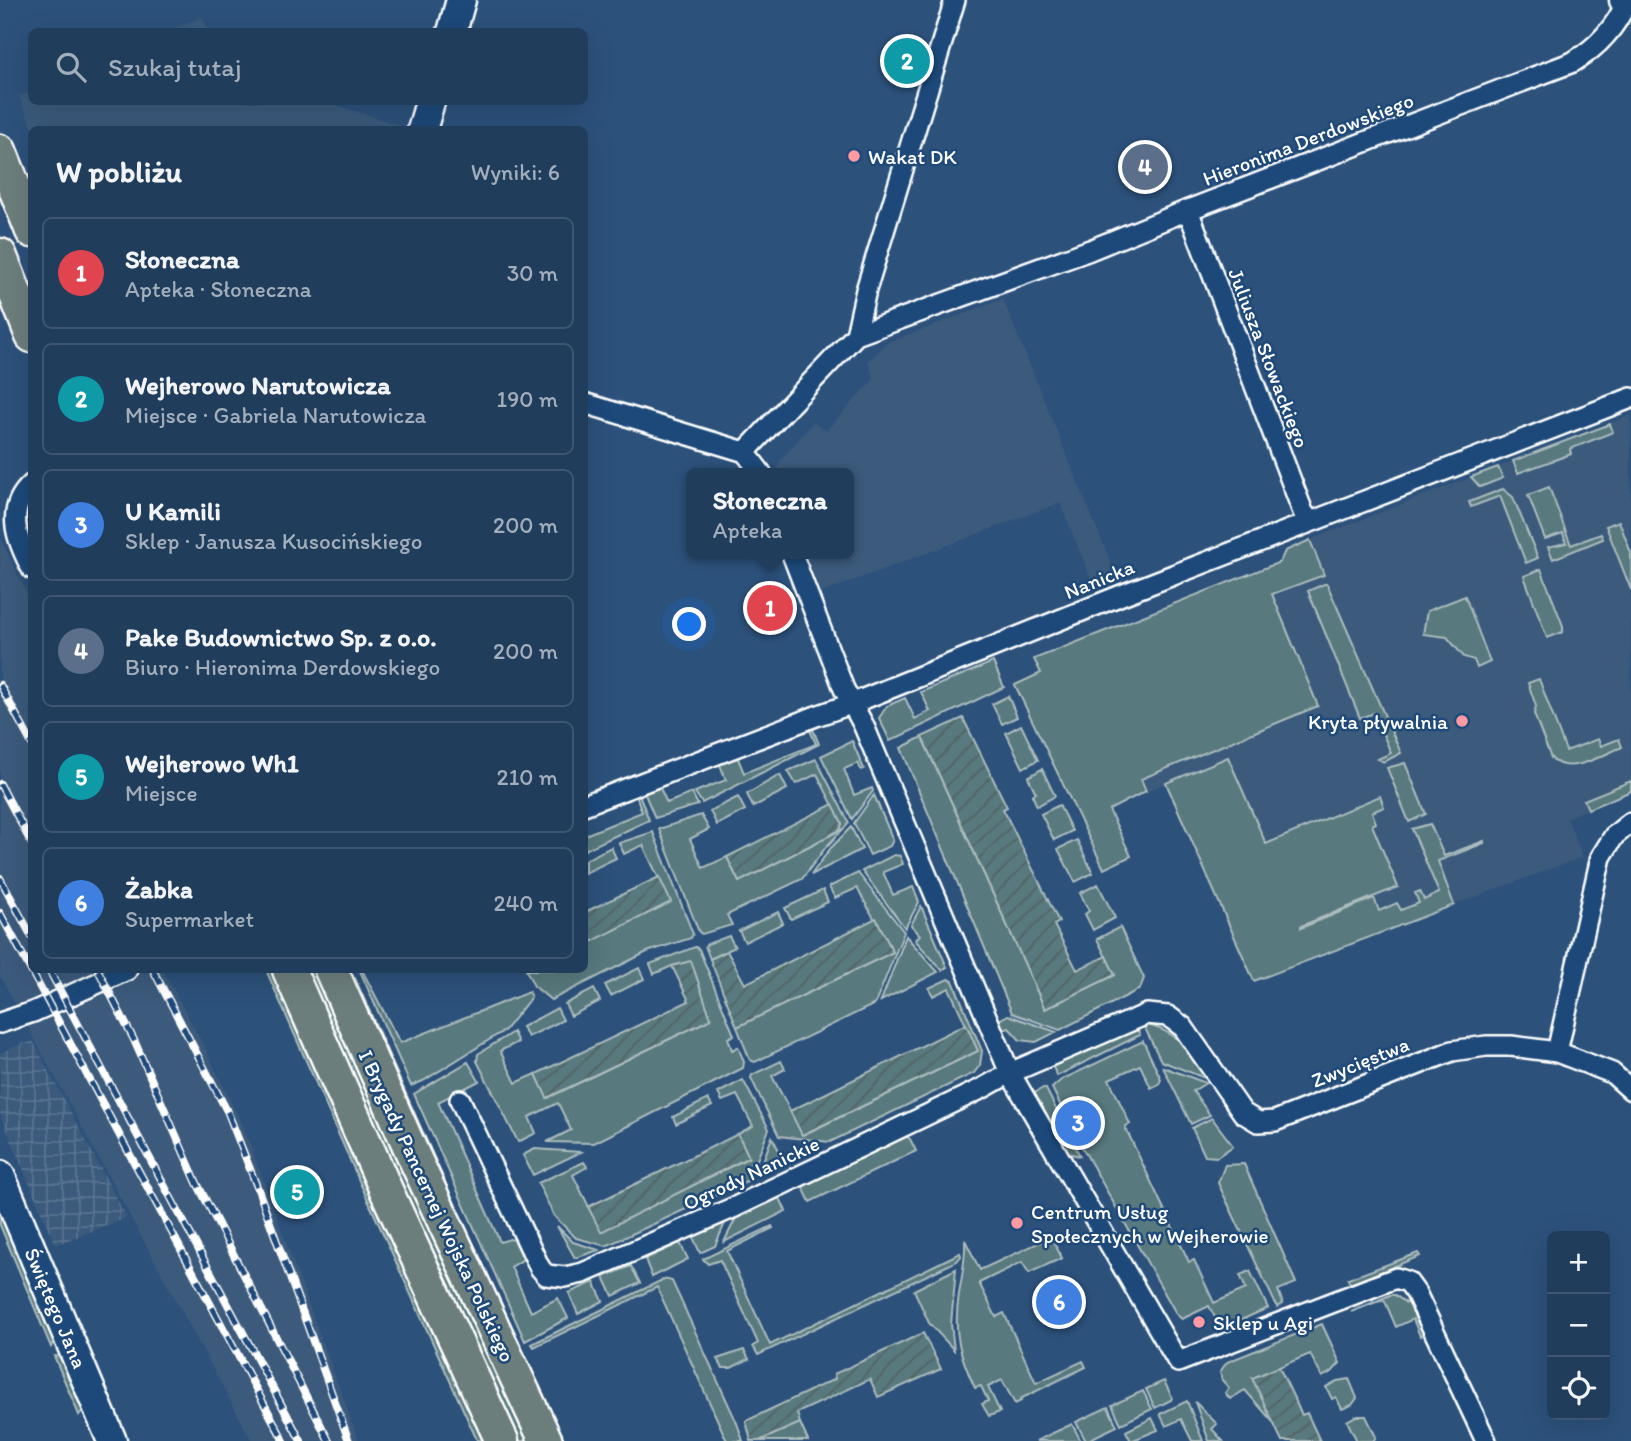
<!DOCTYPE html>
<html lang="pl">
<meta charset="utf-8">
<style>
:root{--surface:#213d5c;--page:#2d4865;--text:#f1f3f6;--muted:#a2aebb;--line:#3e5672;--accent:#d6ab8b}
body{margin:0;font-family:Itim,sans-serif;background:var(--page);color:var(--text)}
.controls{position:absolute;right:21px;bottom:21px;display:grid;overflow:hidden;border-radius:10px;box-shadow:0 7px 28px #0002}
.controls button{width:63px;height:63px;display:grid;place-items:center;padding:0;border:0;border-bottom:2px solid var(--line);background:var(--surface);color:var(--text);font:35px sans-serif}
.you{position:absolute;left:690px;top:625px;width:24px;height:24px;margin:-18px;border:5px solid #fff;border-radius:50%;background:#1a73e8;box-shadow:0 0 0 10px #1a73e833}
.badge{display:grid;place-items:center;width:46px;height:46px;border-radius:50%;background:var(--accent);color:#fff;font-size:23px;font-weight:700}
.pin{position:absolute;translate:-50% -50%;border:4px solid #fff;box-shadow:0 2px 7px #0006}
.popup{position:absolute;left:686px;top:468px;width:168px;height:91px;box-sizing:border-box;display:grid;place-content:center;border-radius:10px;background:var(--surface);filter:drop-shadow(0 2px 5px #0005);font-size:23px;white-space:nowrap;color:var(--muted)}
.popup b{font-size:26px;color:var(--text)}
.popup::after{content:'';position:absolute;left:50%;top:100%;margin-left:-14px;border:14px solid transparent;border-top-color:var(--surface)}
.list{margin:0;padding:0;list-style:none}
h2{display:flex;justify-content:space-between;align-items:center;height:91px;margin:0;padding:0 28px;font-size:30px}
h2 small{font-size:23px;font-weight:400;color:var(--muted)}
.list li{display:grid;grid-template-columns:46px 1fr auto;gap:21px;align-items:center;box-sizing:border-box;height:112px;margin:0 14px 14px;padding:0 14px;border:2px solid var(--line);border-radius:10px}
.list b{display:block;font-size:26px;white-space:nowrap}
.list p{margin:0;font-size:23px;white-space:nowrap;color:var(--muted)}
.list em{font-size:23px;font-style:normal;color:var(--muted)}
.icon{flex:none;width:38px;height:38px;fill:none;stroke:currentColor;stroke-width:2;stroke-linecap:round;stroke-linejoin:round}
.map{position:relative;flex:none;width:1631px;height:1441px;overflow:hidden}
.search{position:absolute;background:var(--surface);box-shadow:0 7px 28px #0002;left:28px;top:28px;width:560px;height:77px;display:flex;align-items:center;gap:18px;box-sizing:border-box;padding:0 24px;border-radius:10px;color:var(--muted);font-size:26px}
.panel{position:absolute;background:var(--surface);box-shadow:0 7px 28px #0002;left:28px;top:126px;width:560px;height:847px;border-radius:10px}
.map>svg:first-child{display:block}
.built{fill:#3b5a7c}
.industrial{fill:url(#industrial-grid)}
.green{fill:#59797d;stroke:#acbcbe;stroke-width:2}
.garden{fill:url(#garden-furrows);stroke:#acbcbe;stroke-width:2}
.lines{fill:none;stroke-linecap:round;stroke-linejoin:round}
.street-casing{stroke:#fff;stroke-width:24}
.secondary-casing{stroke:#fff;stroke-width:33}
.primary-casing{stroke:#fff;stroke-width:37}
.street{stroke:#1f4a7a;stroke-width:19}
.secondary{stroke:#1f4a7a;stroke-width:28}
.primary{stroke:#6c7e7c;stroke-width:32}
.rail-casing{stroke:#fff;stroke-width:8}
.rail{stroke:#1f4a7a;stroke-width:5;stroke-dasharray:16;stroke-linecap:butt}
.poi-dot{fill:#ff9aa2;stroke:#1f4a7a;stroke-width:2.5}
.labels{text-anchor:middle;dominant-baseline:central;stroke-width:5;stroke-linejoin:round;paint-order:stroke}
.street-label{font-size:21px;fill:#fff;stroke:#1f4a7a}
.poi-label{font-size:21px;fill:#fff;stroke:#1f4a7a;text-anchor:start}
</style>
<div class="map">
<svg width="1631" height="1441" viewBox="0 0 1631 1441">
<defs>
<pattern id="industrial-grid" width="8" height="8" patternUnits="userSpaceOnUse" patternTransform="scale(1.75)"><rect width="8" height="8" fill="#3b5a7c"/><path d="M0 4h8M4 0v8" fill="none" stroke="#587390"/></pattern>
<pattern id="garden-furrows" width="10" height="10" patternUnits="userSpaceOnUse" patternTransform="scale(1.75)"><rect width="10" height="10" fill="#59797d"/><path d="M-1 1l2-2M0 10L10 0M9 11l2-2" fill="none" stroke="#526264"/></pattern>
</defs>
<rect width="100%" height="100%" fill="#2c517b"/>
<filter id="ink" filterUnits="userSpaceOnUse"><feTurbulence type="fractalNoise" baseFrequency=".0143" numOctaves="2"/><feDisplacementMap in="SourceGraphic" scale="14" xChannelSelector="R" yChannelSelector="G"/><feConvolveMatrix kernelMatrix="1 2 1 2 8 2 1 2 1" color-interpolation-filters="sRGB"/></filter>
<g filter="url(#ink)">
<path class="built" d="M202,17L209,31H167Z
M31,91L32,102H326L400,125L399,130L33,129L19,97Z
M1003,299L1118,580L1095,589L1060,503L821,593L806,554H849V473H775L780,461L813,422L826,431L874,379L868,362L886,343Z
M1631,415V790L1567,818L1583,857L1297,963L1254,981L1166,783L1108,810L1034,659L1280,562L1285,551L1327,533Z
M0,537L31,602L32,970H163L205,1048L244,1128L359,1441H252L0,976Z"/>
<path class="industrial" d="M33,1041L127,1218L55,1245L0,1114V1053L24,1042L25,1044Z"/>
<path class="green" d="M1610,424L1613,432L1570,449L1571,454L1518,473L1513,461Z
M1498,467L1503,478L1480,487L1471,477Z
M1549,487L1571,545L1601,534L1603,539L1553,559L1548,547L1566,543L1563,533L1545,539L1528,495Z
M1503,489L1513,497L1538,558L1526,563L1500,496L1471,507L1469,502Z
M1619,521L1631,553V590L1606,526Z
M1310,540L1324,575L1272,594L1318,706L1141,779L1146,791L1109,810L1131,856L1104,869L1015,685L1041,673L1034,659L1280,562L1285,551Z
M1541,569L1563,626V632L1547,638L1524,576Z
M1324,584H1327L1401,753L1384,762L1378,759L1391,753L1374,713L1360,718L1308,591Z
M1465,596L1490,662L1477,668L1474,660L1464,657L1447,637L1423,634L1427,611Z
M993,662L1004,687L890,741L879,718L887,706L905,698L915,719L930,711L921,692Z
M1539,679L1566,751L1598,739L1601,746L1619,739L1622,747C1602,755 1568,777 1551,758L1534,714L1536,706L1528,683Z
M1008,696L1017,717L1002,724L992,704Z
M1021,725L1038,760L1023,768L1006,733Z
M812,727L819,744L702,803L695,792L726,780L719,762L737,756L744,773L816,744L809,728Z
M922,737L1045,1009L1115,975L1097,939L1120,927L1144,978L1140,989L1060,1030L1012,1013L901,748Z
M852,741L864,769L861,770L858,763L844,769L854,795L872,788L873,791L852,819L821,756Z
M1228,757L1266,844L1380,796L1384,807L1372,812L1376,823L1372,825L1398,887L1301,926V928L1374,898L1379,911L1397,903L1401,910L1419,903L1415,893L1420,891L1424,900L1439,893L1412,829L1430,824L1444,856L1484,841V843L1438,861L1454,905L1254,981L1166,783Z
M816,759L849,823L826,847L802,879L727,915L732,925L702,934L699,932L659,829L701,815L709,829L690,839L703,868L727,857L739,882L840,830L842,823L817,774L796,784L788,771Z
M1405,763L1426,814L1409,822L1387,768Z
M1042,769L1055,796L1037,806L1032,795L1036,793L1028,777Z
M780,775L787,789L753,807L747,794Z
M1631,781V791L1588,809L1584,800Z
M659,786L667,803L692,793L698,805L655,818L644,792Z
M639,794L649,820L585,850V835L642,812L636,795Z
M874,795L893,840L890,846L870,855L854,823Z
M738,797L745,810L717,825L710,811Z
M1059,805L1072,831L1054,840L1041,814Z
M851,827L862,849L811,875L830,849Z
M653,832L693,934L691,938L647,952L551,1000L534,986L526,970H584L585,928L591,941L670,902L643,845L624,854L619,843Z
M1077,840L1093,873L1075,882L1058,849Z
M611,847L616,858L585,873V860Z
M894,855L900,856L903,864L883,872L893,895L913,887L919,902L905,928L862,871Z
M858,873L904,932L875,1004L755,1062L750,1060L737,1027L893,952L857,888L835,898L829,887Z
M1098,884L1115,918L1093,930L1085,914L1089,911L1080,893Z
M823,890L828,902L791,919L785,908Z
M921,906L947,967L942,970L915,940L920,935L911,925Z
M778,912L783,923L745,942L739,931Z
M729,936L735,947L710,959L705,946L707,944Z
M906,936L938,972L881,1001Z
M695,947L699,949L734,1035L728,1038L732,1050L738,1047L744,1062L743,1068L594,1143L547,1142L571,1130L558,1103L529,1117L536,1133L518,1142L477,1061L478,1054L513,1032L518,1042L500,1051L516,1083L536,1074L548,1098L711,1019L691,962L672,966L654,974L650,964Z
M639,968L644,979L611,996L605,985Z
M266,970H273L350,1147L485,1441L477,1440L361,1185Z
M301,970H322L535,1441H514Z
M362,970L400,1043L529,992L531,997L505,1030L423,1081L411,1086L360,971Z
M352,978H355L448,1189L561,1433H557L488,1286Z
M948,979L953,981L982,1051L980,1065L974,1073L830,1142L779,1136L751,1078L752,1075L781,1061L785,1069L772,1076L803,1135L978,1051L949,988L933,996L929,988Z
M594,989L600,1001L571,1016L565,1004Z
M557,1008L563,1020L528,1037L522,1027Z
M1008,1015L1056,1032L1036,1042L1020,1040L1009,1028L1003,1030L999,1020Z
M1143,1024C1180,1031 1189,1052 1210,1080L1161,1061Z
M1136,1026L1140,1035L1057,1076L1052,1065Z
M1143,1041L1161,1079L1159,1084L1151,1088L1140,1065L1109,1079L1130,1124L1125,1127L1189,1262L1194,1260L1214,1303L1246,1289L1240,1275L1250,1271L1268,1308L1221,1329L1209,1306L1182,1319L1177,1315L1074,1133L1088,1126L1083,1114L1068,1121L1052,1088L1061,1080Z
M468,1062L479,1081L438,1102L500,1242L510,1239L518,1241L524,1254L522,1260L511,1267L531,1312L558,1298L568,1318L525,1341L414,1094Z
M1163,1067L1206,1083L1193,1091L1210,1115L1191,1124Z
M743,1080L769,1129L749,1180L606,1246L576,1238L554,1216L538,1183L584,1162L587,1167L573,1175L601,1231L748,1158L738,1134L753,1126L737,1095L722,1101L718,1093Z
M1043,1088L1046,1089L1080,1156L1067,1153L1033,1094Z
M708,1099L712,1106L676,1124L673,1117Z
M1212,1118L1233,1146L1217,1157L1205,1156L1192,1128Z
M905,1136L910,1139L916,1151L810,1202L802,1185Z
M772,1137L785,1162L758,1175Z
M535,1149L581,1152L533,1175L523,1155Z
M1244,1164L1296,1283L1278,1290L1283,1304L1277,1307L1218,1183L1225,1165Z
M779,1196L786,1211L724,1242L737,1216Z
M0,1210L54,1341L51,1347L0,1225Z
M725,1223L715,1246L700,1253L693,1237Z
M557,1226L573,1242L599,1250L575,1258Z
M772,1226L773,1228L727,1251L770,1345L960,1253L961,1256L957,1261L758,1355L753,1346L758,1343L720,1260L708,1264L703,1259Z
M1051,1237L1062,1258L1029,1273L1022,1262L979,1283L996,1317L1004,1313L1036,1383L1083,1361L1086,1367L1020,1399L1021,1401L1015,1404L1002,1380L988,1387L1000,1412L989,1416L982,1404L988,1401L981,1386L975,1388C959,1354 953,1332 959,1294C962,1275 966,1259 965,1240L980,1270Z
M680,1243L688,1259L652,1277L645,1259Z
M1418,1253L1420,1256L1350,1284L1348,1279Z
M631,1266L640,1283L613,1296L604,1277Z
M956,1269L951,1324L954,1350L929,1323L914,1290Z
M664,1279L672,1281L737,1423L743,1441H727L657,1287L534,1347L532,1344Z
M594,1282L603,1301L578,1314L569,1293Z
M1390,1295H1395L1406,1303L1410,1301L1426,1333L1420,1336L1413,1319L1396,1327L1384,1299L1351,1312Z
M1322,1324L1340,1363L1332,1372L1322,1377L1310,1354L1253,1378L1273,1422L1245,1390L1230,1399L1225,1393L1229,1388L1222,1380L1220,1372L1227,1362Z
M744,1350L749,1359L731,1368H723L717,1359Z
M54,1356L61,1357L83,1410L79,1415Z
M1349,1379L1357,1398L1352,1405L1342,1409L1336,1397L1332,1399L1326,1387L1337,1381Z
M1164,1381L1172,1397L1171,1400L1155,1408L1146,1389Z
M1143,1391L1152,1409L1121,1424L1112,1405Z
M1187,1401L1203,1441H1192L1181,1419L1166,1426L1160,1414Z
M1195,1402L1217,1424L1212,1429L1223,1441H1209Z
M1108,1407L1117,1426L1086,1441L1076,1422Z
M1356,1416H1366L1376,1437L1373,1441H1357L1347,1421Z
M1152,1418L1158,1430L1131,1441L1126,1431Z
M800,1423L808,1441H759Z
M1072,1424L1081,1441H1036Z"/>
<path class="garden" d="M963,718L1007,807L1003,809L1059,922L1054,925L1077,970L1106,956L1115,975L1045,1009L922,737Z
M833,804L842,823L840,830L739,882L727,857Z
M659,877L671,902L591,942L585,928V912Z
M876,918L893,952L737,1027L710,959L727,951L745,984Z
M691,961L711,1019L547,1098L536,1074L689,1001L672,966Z
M966,1024L978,1051L802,1135L790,1111Z
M738,1134L749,1157L601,1232L588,1207Z
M923,1333L941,1369L878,1397L870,1379L797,1413L800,1423L759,1441H751L746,1421L835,1379L834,1374Z
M1279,1367L1302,1415L1307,1413L1320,1441H1282L1252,1378Z"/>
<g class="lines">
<defs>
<path id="street" d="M1188,210L1303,512L1310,521
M856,335L866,290L955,0
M584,403L745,452L761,473
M745,452L856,335L1090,250L1188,210L1573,62C1598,47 1616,27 1627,1
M32,484C4,509 17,541 32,569
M792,554L844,689L863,724L1010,1073L1178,1362L1396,1278L1408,1282L1416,1293L1486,1441
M584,805L816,716L851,704L1119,596L1631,398
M0,1023L33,1012L127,970
M1557,1052L1601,857L1614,836L1631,822
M460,1100L540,1268L546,1275L565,1277L583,1273L735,1207L983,1088L1010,1073L1147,1014L1168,1016L1183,1027L1243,1113L1258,1122L1275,1121L1452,1051L1486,1046H1511L1557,1052L1612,1073L1631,1090"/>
<path id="secondary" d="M1624,0H1631
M452,32L461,0
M422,130L430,102
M0,1175L112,1441"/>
<path id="primary" d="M0,151L32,231
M0,255L32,336
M289,970L386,1190L502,1441
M331,970L414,1157L546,1441"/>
</defs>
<use href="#street" class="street-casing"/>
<use href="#secondary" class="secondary-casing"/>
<use href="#primary" class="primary-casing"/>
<use href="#street" class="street"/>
<use href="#secondary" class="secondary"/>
<use href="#primary" class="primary"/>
<defs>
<path id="rail" d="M0,685L32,744
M0,784L32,844
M0,878L32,937
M0,913L284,1441
M49,970L301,1441
M98,970L134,1040L197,1183L329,1441
M153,970L228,1113L259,1192L349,1441"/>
</defs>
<use href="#rail" class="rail-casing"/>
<use href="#rail" class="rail"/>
</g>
</g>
<g class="poi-dot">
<circle cx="854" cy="156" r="7"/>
<circle cx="1462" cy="721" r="7"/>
<circle cx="1017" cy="1223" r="7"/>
<circle cx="1199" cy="1322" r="7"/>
</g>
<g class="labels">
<g class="street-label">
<text transform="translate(1308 139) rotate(-21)">Hieronima Derdowskiego</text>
<text transform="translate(1269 358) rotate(69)">Juliusza Słowackiego</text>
<text transform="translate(1099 579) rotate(-22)">Nanicka</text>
<text transform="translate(1360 1062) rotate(-22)">Zwycięstwa</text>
<text transform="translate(751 1173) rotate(-25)">Ogrody Nanickie</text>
<text transform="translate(437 1206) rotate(65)">I Brygady Pancernej Wojska Polskiego</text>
<text transform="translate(56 1308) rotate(67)">Świętego Jana</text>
</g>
<g class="poi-label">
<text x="868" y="156">Wakat DK</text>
<text x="1448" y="721" text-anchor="end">Kryta pływalnia</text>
<text x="1031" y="1211">Centrum Usług<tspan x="1031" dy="24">Społecznych w Wejherowie</tspan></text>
<text x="1213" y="1322">Sklep u Agi</text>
</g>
</g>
</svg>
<div class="controls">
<button>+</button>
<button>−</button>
<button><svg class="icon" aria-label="locate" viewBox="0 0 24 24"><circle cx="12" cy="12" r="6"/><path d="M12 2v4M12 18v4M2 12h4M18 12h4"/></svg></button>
</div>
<div class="you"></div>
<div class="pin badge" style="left:770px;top:608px;background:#e0444e">1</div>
<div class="popup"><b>Słoneczna</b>Apteka</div>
<div class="pin badge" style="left:907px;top:61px;background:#0f9aa8">2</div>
<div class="pin badge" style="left:1078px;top:1123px;background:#3f7fe0">3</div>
<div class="pin badge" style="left:1145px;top:167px;background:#5c6f8a">4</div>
<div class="pin badge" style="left:297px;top:1192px;background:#0f9aa8">5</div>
<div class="pin badge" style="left:1059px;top:1302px;background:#3f7fe0">6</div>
<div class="search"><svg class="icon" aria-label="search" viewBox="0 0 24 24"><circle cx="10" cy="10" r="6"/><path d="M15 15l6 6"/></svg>Szukaj tutaj</div>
<section class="panel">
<h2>W pobliżu<small>Wyniki: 6</small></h2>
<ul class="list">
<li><span class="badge" style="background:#e0444e">1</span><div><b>Słoneczna</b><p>Apteka · Słoneczna</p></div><em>30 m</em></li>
<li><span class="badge" style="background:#0f9aa8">2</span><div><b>Wejherowo Narutowicza</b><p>Miejsce · Gabriela Narutowicza</p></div><em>190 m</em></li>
<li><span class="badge" style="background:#3f7fe0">3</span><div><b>U Kamili</b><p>Sklep · Janusza Kusocińskiego</p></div><em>200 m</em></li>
<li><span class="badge" style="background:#5c6f8a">4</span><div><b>Pake Budownictwo Sp. z o.o.</b><p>Biuro · Hieronima Derdowskiego</p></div><em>200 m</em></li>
<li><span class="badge" style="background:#0f9aa8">5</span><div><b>Wejherowo Wh1</b><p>Miejsce</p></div><em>210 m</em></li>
<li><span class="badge" style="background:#3f7fe0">6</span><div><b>Żabka</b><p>Supermarket</p></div><em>240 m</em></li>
</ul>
</section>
</div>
